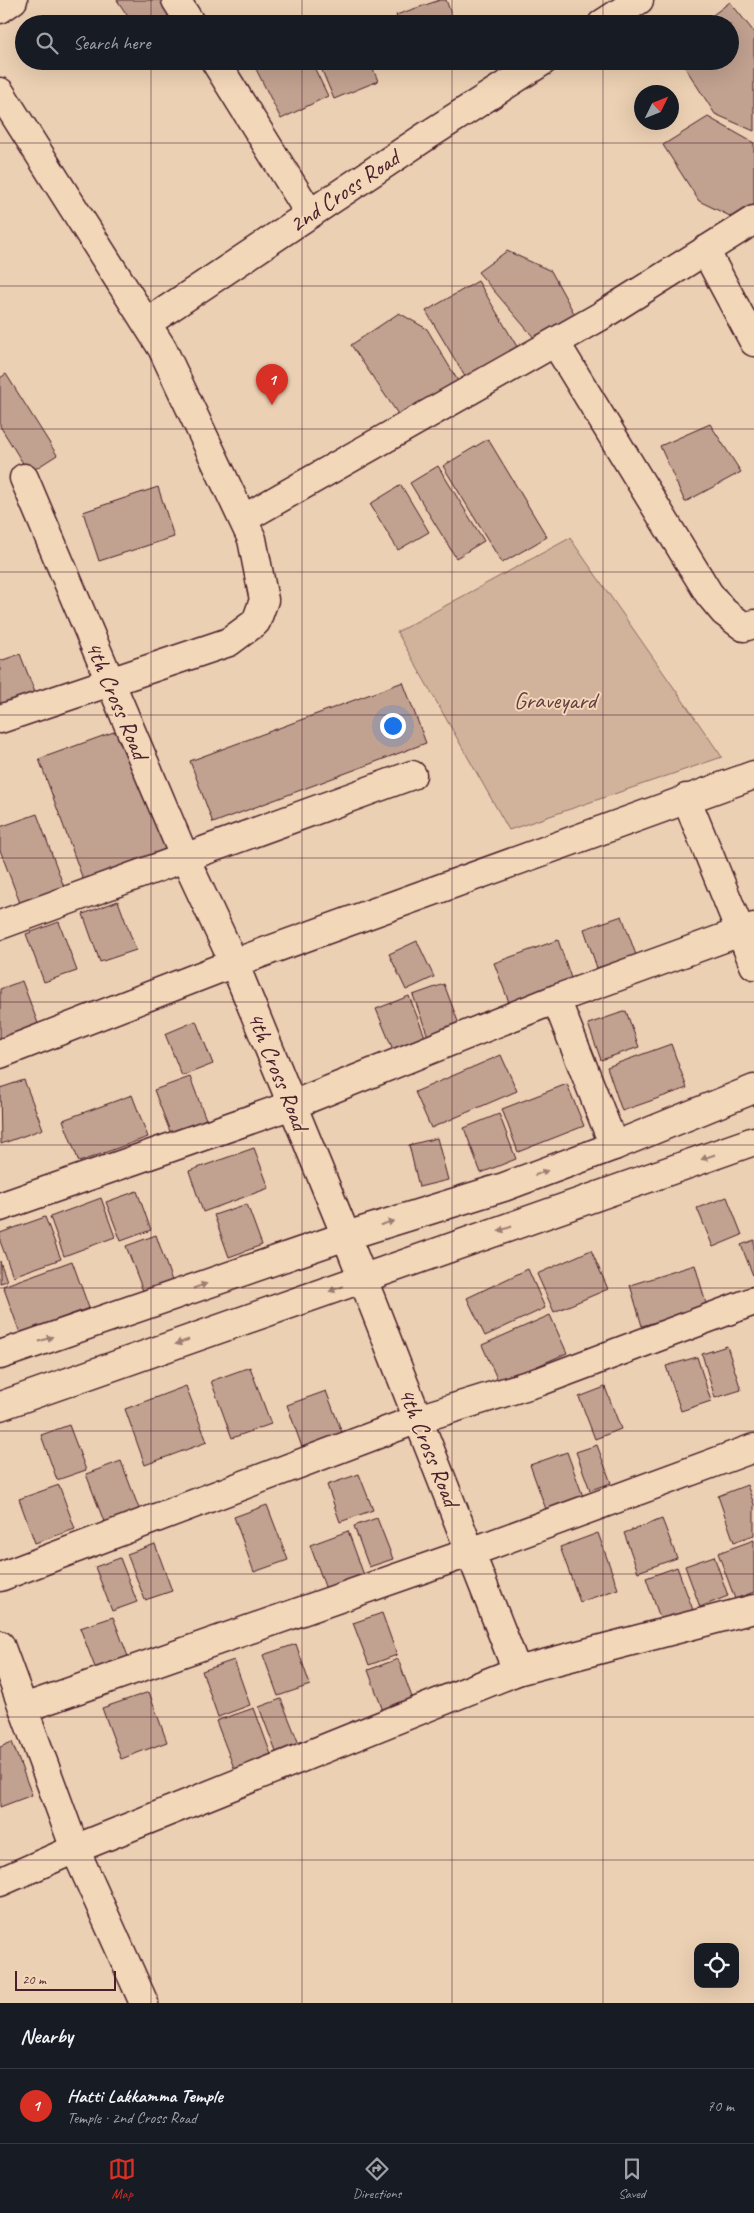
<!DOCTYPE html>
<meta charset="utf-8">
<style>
:root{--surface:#171b24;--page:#20242c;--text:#f1f3f6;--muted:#9ea1a6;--line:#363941;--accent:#d93025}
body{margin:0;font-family:Caveat,sans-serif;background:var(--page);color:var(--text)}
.controls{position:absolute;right:15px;bottom:15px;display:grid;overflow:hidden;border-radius:10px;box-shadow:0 5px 20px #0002}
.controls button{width:45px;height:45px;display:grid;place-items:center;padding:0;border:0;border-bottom:1px solid var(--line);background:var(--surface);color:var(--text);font:25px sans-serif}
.compass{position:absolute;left:634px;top:85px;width:45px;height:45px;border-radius:50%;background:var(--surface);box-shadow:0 5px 20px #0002;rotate:47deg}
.scale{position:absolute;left:15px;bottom:12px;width:101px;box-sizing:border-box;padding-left:5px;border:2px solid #4a1f2b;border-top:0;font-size:14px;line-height:18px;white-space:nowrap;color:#4a1f2b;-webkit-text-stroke:4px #f3d7b9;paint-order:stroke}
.you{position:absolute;left:392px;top:725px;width:18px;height:18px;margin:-12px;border:4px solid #fff;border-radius:50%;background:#1a73e8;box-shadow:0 0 0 8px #1a73e833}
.badge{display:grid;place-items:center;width:32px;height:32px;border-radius:50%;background:var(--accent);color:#fff;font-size:16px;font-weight:700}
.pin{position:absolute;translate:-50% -41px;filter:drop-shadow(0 1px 2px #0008)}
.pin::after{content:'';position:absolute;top:26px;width:18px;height:15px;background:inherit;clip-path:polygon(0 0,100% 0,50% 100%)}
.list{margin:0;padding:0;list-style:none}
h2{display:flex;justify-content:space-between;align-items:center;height:65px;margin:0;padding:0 20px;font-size:21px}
h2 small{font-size:16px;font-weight:400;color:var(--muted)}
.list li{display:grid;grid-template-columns:32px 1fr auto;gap:15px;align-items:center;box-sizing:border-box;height:75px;padding:0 20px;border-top:1px solid var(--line)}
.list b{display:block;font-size:19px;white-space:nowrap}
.list p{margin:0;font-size:16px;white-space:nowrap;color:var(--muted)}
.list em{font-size:16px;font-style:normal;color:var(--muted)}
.icon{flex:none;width:28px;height:28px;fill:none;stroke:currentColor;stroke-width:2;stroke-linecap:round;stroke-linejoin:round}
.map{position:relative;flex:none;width:754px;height:2003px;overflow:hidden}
.search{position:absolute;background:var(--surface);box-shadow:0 5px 20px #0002;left:15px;right:15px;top:15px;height:55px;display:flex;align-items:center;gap:12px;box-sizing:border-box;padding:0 18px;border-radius:28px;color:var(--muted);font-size:19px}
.sheet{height:140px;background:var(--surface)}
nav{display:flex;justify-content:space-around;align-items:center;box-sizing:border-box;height:70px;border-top:1px solid var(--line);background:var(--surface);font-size:14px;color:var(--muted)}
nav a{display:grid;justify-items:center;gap:2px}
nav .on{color:var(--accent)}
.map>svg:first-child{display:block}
.green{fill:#d1b39c;stroke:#8e6964}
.building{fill:#c1a190;stroke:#4a1f2b}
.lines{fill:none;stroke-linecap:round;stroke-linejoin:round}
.street-casing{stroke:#4a1f2b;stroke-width:31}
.secondary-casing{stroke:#4a1f2b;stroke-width:31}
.street{stroke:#f3d7b9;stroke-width:28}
.secondary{stroke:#f3d7b9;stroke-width:28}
.oneway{fill:#9e7b72}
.grid{fill:none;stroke:#4a1f2b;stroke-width:1;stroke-opacity:0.55}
.labels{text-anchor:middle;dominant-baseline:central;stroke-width:4;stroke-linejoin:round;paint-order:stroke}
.street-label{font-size:24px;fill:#4a1f2b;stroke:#f3d7b9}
.park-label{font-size:24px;fill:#653d42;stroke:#f3d7b9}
</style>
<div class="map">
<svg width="754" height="2003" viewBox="0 0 754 2003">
<rect width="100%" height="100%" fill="#ecd0b3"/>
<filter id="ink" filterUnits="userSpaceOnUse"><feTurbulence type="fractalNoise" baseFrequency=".02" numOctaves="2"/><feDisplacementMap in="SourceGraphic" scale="10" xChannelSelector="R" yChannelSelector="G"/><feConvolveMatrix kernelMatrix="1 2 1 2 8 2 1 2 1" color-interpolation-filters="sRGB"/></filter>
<g filter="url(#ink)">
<path class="green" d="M570,538L722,757L509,830L397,632Z"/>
<path class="building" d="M117,0H169L176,11L156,24H133Z
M440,0H446L455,24H399L396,15Z
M730,2L754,32V131L715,114L681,61H730V24H701Z
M257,61H311L328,96L281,119L253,63Z
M318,61H370L378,81L334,99Z
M708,117L754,143V207L734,218L699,201L663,145Z
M507,251L551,271L575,315L535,339L478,272Z
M478,281L522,355L470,385L426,311Z
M399,313L427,329L458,381L398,414L351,345Z
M6,374L57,455L29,473L0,426V378Z
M710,424L741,472L685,502L660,446Z
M488,439L547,537L502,563L443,466Z
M438,466L484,541L456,558L410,483Z
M401,485L429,532L398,550L370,504Z
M158,487L174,537L99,561L83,512Z
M20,654L38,700L0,714V661Z
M403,682L426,743L213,823L190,761Z
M122,729L168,852L84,882L39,759Z
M37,814L64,887L20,903L0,850V827Z
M118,901L136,950L100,962L83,914Z
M622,916L636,955L597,968L584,929Z
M59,922L77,971L44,982L26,934Z
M558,940L572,981L510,1005L494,963Z
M417,941L434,977L406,990L389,954Z
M22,981L39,1026L0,1040V989Z
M444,984L460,1027L429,1039L413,995Z
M409,996L426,1039L394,1052L376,1009Z
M626,1011L639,1047L601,1060L588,1024Z
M196,1021L213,1064L182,1076L165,1034Z
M671,1044L687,1088L622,1111L607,1067Z
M501,1055L517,1091L431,1128L415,1092Z
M190,1077L207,1122L171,1134L154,1090Z
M24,1080L43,1129L1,1144L0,1088Z
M567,1084L584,1126L518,1152L502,1109Z
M132,1095L148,1137L79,1162L63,1120Z
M499,1114L516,1159L481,1173L464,1128Z
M437,1138L448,1180L419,1187L409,1145Z
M254,1148L269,1188L203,1212L189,1171Z
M137,1191L151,1230L121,1241L106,1202Z
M727,1197L742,1235L713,1247L697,1208Z
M101,1198L115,1237L64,1256L50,1217Z
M247,1204L262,1245L229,1257L214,1215Z
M45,1217L61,1259L13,1276L0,1241V1233Z
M156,1235L172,1281L143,1291L126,1246Z
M754,1240V1278L741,1245Z
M591,1250L608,1289L554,1312L537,1274Z
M0,1261L7,1281L0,1283Z
M72,1261L89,1308L20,1333L3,1286Z
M695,1265L707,1307L642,1326L630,1285Z
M528,1269L545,1308L485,1336L467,1298Z
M550,1315L567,1353L499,1383L482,1345Z
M727,1346L741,1390L715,1398L702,1354Z
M697,1357L711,1401L681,1411L666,1366Z
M250,1367L271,1424L232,1438L211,1381Z
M186,1386L207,1442L145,1465L125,1409Z
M605,1387L621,1429L595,1439L579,1397Z
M326,1391L343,1435L303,1450L287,1405Z
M69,1425L86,1470L57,1480L41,1435Z
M597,1445L611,1483L590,1490L576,1452Z
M567,1452L585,1502L548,1515L530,1465Z
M121,1461L141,1514L106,1527L86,1474Z
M359,1474L373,1510L340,1522L327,1485Z
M59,1485L75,1529L35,1543L19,1499Z
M747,1485L754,1504V1535L734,1542L718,1496Z
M267,1505L288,1560L254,1572L234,1517Z
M377,1518L393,1559L369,1567L354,1526Z
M662,1519L677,1558L638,1572L624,1533Z
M348,1531L365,1578L327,1592L310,1545Z
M598,1533L618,1589L580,1602L560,1547Z
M754,1540V1592L735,1599L718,1553Z
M155,1544L172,1591L145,1600L127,1554Z
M714,1556L728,1596L700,1607L685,1566Z
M120,1558L137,1602L112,1611L95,1567Z
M677,1567L693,1610L661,1621L646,1578Z
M382,1613L397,1655L369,1665L353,1623Z
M113,1617L129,1659L96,1670L80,1628Z
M296,1644L310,1685L278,1696L263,1655Z
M398,1659L413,1700L383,1711L368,1670Z
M234,1660L250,1705L218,1717L202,1671Z
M149,1692L167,1742L121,1759L102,1708Z
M281,1699L299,1744L276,1752L259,1707Z
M254,1708L273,1760L236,1773L216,1721Z
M12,1742L32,1795L0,1807V1747Z"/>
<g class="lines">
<defs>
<path id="street" d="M176,0L191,24
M0,9L13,0
M602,24L639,0
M215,61L310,214
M0,92L162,348L252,539L264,600L256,622L229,642L0,719
M705,250L754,342
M147,323L425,137L543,61
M555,342L709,594L724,612L744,627L754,624
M24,478L184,856L234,963L346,1236L517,1671
M243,519L601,316L754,220
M686,798L754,965
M0,925L412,775
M556,999L614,1146
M0,1054L234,963L754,775
M0,1207L292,1105L556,999L754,927
M0,1577L418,1419L541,1381L754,1301
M24,1708L471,1552L754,1448
M0,1882L75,1849"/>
<path id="secondary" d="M0,1355L346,1236L504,1187L614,1146L754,1089
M0,1406L754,1141
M0,1645L75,1849
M144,2003L75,1849L517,1671L754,1609"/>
</defs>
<use href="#street" class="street-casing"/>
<use href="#secondary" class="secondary-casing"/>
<use href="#street" class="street"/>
<use href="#secondary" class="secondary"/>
</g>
<defs><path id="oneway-solid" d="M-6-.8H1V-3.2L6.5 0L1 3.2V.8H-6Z" transform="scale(1.25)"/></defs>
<g class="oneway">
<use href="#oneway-solid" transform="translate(708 1157) rotate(161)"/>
<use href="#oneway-solid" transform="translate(541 1173) rotate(-20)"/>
<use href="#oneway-solid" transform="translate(387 1223) rotate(-17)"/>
<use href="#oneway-solid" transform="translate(505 1229) rotate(161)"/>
<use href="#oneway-solid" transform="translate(200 1286) rotate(-19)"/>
<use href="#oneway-solid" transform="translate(336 1289) rotate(161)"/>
<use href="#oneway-solid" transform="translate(46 1339) rotate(-19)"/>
<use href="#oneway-solid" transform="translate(182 1342) rotate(161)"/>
</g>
</g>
<path class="grid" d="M151,0V24M302,0V24M452,0V24M603,0V24M151,61V2003M302,61V2003M452,61V2003M603,61V2003M0,143H754M0,286H754M0,429H754M0,572H754M0,715H754M0,858H754M0,1002H754M0,1145H754M0,1288H754M0,1431H754M0,1574H754M0,1717H754M0,1860H754"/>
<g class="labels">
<g class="street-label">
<text transform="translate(344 191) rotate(-34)">2nd Cross Road</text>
<text transform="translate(117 700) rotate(67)">4th Cross Road</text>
<text transform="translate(278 1071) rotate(68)">4th Cross Road</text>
<text transform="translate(429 1447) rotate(68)">4th Cross Road</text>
</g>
<g class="park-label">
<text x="555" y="700">Graveyard</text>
</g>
</g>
</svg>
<div class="controls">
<button><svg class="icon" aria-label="locate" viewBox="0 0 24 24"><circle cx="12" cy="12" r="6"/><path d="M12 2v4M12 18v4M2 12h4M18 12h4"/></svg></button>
</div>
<svg class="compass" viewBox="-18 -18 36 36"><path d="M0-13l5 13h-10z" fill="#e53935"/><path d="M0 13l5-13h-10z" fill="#9ea1a6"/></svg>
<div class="scale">20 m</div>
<div class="you"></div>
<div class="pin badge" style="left:272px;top:405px">1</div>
<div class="search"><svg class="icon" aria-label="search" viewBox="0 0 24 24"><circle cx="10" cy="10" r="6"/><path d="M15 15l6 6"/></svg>Search here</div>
</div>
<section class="sheet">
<h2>Nearby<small></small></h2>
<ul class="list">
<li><span class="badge">1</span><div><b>Hatti Lakkamma Temple</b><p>Temple · 2nd Cross Road</p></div><em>70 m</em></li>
</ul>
</section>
<nav>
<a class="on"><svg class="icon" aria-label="map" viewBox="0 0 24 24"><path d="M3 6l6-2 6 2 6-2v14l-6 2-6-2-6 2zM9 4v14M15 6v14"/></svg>Map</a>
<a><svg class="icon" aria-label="directions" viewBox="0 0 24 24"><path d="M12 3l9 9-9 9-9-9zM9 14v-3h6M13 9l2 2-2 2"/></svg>Directions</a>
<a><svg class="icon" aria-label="saved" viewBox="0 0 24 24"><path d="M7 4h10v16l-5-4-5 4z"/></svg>Saved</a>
</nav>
